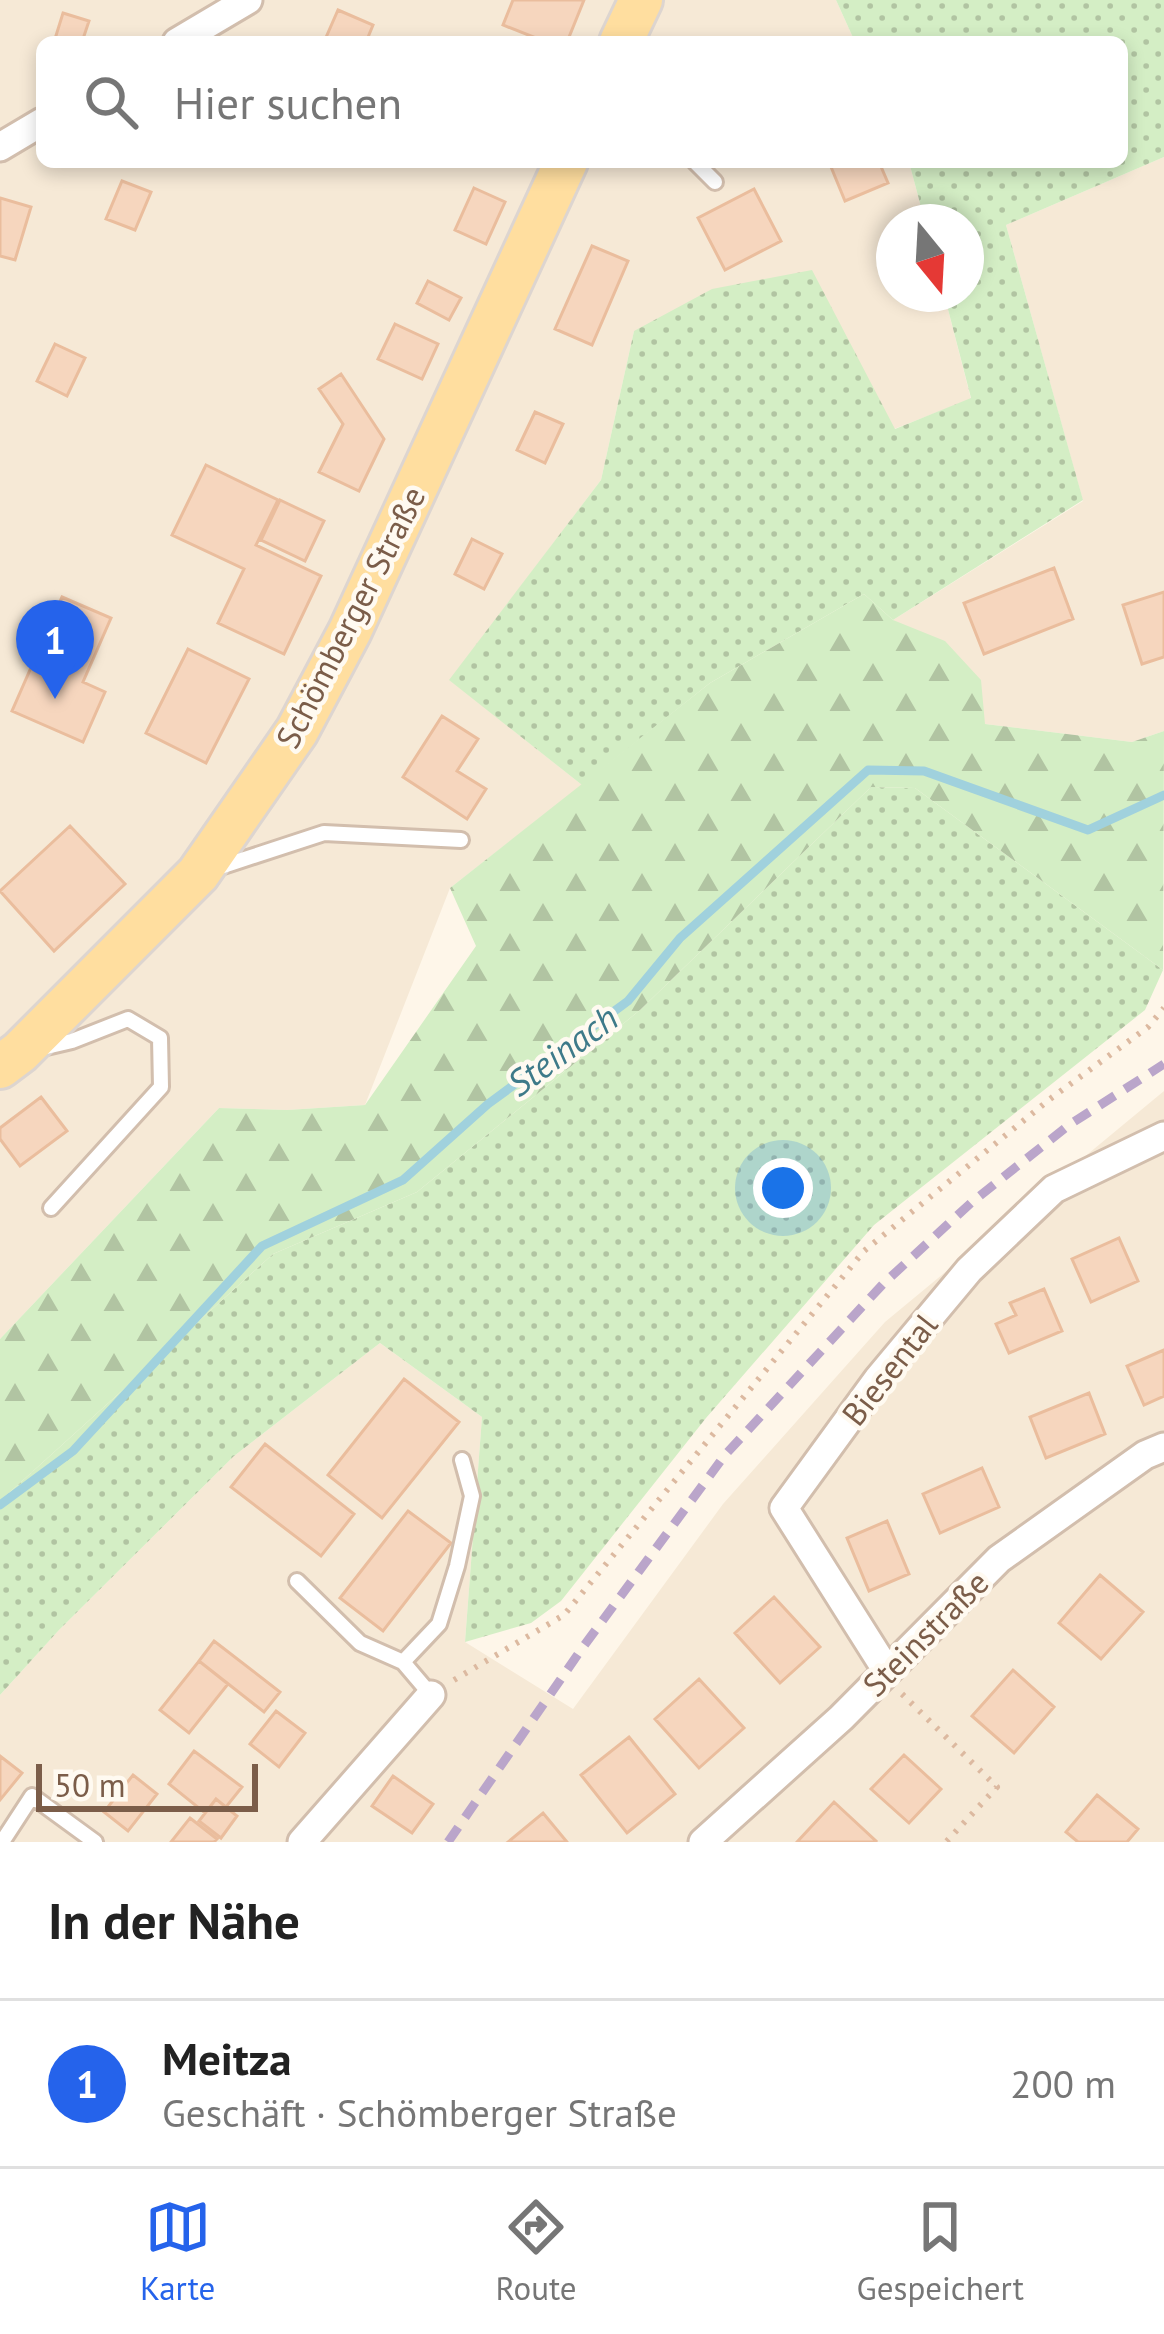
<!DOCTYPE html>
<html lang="de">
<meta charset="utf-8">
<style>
:root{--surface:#fff;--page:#f6f6f6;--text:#222;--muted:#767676;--line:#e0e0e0;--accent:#2563eb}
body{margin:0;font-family:"PT Sans",sans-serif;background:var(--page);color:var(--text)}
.compass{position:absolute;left:876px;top:204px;width:108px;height:108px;border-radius:50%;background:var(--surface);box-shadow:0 6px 18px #0003;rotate:162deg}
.scale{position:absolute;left:36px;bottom:30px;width:222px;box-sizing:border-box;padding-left:12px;border:6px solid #7b5d49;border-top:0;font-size:33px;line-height:42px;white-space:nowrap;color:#7b5d49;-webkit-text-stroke:9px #fffaf1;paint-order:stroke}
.you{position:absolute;left:783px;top:1188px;width:42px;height:42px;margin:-30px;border:9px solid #fff;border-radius:50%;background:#1a73e8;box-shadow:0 0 0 18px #1a73e833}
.badge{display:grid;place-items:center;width:78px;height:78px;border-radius:50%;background:var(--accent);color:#fff;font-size:39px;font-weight:700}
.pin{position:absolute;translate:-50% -99px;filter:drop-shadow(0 3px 6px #0008)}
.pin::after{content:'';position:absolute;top:63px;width:42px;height:36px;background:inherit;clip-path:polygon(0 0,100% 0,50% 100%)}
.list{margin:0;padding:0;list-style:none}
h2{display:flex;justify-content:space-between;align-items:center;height:156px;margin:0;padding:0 48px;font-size:51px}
h2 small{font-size:39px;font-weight:400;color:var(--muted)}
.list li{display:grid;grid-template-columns:78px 1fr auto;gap:36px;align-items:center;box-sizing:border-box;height:168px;padding:0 48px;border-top:3px solid var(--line)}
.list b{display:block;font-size:45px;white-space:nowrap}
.list p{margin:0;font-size:39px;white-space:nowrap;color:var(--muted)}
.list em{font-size:39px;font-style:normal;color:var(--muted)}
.icon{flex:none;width:66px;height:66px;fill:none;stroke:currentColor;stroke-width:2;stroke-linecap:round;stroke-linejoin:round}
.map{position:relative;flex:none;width:1164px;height:1842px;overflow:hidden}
.search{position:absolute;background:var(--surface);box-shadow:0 6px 18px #0003;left:36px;right:36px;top:36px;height:132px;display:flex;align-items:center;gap:30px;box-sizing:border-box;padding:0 42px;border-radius:18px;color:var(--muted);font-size:45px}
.sheet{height:324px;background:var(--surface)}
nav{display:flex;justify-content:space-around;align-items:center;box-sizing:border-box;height:168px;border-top:3px solid var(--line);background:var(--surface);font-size:33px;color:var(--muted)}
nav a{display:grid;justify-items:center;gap:6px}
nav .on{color:var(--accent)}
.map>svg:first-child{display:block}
.residential{fill:#f6e9d6}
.grass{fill:url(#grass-dots)}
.forest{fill:url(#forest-firs)}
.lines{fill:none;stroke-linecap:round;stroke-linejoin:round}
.stream{stroke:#a0d1dd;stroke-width:9}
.building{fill:#f6d6be;stroke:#eabd9d;stroke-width:3}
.service-casing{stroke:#d2bead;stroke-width:20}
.minor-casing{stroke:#d2bead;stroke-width:33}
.primary-casing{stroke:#ddd5d0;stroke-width:48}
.path{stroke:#dcb9a0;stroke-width:6;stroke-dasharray:3 9;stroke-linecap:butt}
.service{stroke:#fff;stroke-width:14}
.minor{stroke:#fff;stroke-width:27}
.primary{stroke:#ffde9f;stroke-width:42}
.rail{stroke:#baa5ca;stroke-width:9;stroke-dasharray:18 12;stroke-linecap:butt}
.labels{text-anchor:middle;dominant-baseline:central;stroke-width:9;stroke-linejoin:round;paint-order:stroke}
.street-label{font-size:33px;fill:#7b5d49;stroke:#fffaf1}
.water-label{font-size:36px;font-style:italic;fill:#3e7a89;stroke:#fffaf1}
</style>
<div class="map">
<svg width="1164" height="1842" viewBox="0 0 1164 1842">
<defs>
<pattern id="grass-dots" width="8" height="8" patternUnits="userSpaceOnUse" patternTransform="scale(3)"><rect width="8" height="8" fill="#d4eec5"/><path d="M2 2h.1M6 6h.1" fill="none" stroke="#b1c4a2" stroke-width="1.8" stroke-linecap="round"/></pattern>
<pattern id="forest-firs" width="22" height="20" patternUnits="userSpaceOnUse" patternTransform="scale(3)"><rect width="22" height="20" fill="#d4eec5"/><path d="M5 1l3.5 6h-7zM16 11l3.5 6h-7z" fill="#b1c4a2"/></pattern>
</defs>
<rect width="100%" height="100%" fill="#fef6e9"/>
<path class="residential" d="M0,0H836L855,42H42V162H909L925,222H894V294H944L971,399L894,429L634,331L601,480L450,680L582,785L450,888L365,1105L287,1110L219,1108L0,1339Z
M1164,157V731L1132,742L985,724L893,620L1083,501L1006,225Z
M1164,1091V1842H0V1695L59,1630L234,1456L380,1343L482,1417L465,1642L573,1709L723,1504L885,1322Z"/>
<path class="grass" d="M836,0H1164V157L1006,225L1083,500L893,620L864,594L710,683L582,785L449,680L601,480L634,331L712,289L812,270L895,429L971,398L944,294H966V222H925L909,162H1122V42H855Z
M871,787L915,788L1163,970L1145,1010L874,1225L706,1418L561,1601L531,1623L465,1642L482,1417L380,1343L234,1456L59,1630L0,1695V1501L273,1254L417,1192L640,1010Z"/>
<path class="forest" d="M864,594L893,620L945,641L981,680L985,724L1132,742L1164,731L1163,970L915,788L871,787L640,1010L417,1192L273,1254L0,1501V1339L219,1108L287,1110L365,1105L476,946L450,888L710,683Z"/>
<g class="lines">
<path class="stream" d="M0,1505L73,1451L262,1246L403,1180L488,1104L628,1001L680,938L868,770L924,771L1088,830L1164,795"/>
</g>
<path class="building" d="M513,0H584L567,42H546L503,25Z
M338,10L373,25L366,42H324Z
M63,13L89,21L82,42H54Z
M829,162H879L888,183L845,201Z
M122,181L151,192L135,230L106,219Z
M474,188L505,202L486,244L455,230Z
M754,189L781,241L725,270L698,218Z
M0,198L31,207L15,260L0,256Z
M592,246L628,261L592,345L555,329Z
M428,281L461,298L449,320L417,303Z
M395,324L438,344L422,379L378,359Z
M55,344L85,358L67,396L37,381Z
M341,374L384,439L359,491L319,472L343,424L319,389Z
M535,412L563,424L545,463L517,450Z
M206,465L278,500L256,545L321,576L284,654L218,623L244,569L172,535Z
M280,500L324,521L305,561L261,540Z
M472,539L502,554L484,589L455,574Z
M1054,568L1073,619L984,654L964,603Z
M1164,592V657L1142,664L1123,605Z
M62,597L111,618L83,682L105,692L83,742L12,711Z
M188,649L249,679L206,763L146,733Z
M442,716L478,739L457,771L486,789L467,819L403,777Z
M70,826L125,884L54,951L0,891Z
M41,1097L67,1131L20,1166L0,1139V1128Z
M1119,1238L1138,1281L1091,1302L1072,1259Z
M1044,1289L1062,1331L1009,1353L996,1324L1016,1315L1010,1303Z
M1164,1350V1396L1144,1405L1127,1366Z
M404,1379L459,1422L382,1518L328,1475Z
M1089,1393L1105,1434L1046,1458L1030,1417Z
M265,1444L354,1514L321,1556L231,1487Z
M982,1468L999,1507L940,1533L923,1494Z
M408,1511L451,1543L383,1631L340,1598Z
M887,1521L909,1574L869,1591L847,1538Z
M1100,1575L1143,1612L1101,1659L1059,1623Z
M774,1597L820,1647L780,1683L735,1633Z
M214,1641L280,1692L264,1712L199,1661Z
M199,1661L228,1684L189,1733L160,1710Z
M1013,1670L1054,1707L1014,1753L972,1716Z
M699,1679L744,1728L699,1768L655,1719Z
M276,1711L305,1733L279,1767L250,1744Z
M629,1737L675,1794L627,1833L581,1775Z
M194,1751L242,1787L226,1807L216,1799L205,1813L169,1784Z
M904,1755L941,1789L909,1823L871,1789Z
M0,1756L22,1773L0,1800Z
M133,1775L157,1794L128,1831L104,1812Z
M393,1776L433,1804L412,1833L372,1806Z
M1097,1795L1138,1829L1127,1842H1078L1066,1832Z
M216,1799L237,1816L221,1838L199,1821Z
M834,1802L876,1841L875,1842H797Z
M543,1813L567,1842H508Z
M190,1818L217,1839L214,1842H171Z"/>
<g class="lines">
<defs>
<path id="service" d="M695,162L715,182
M214,869L324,833L461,840
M42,1048L72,1041L128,1019L160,1038L161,1087L51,1208
M297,1581L360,1643L403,1662L431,1695
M403,1662L439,1624L457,1566L472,1496L462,1460
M2,1842L32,1796L95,1842"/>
<path id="minor" d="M177,42L248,0
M0,147L42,122
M887,1671L784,1508L878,1379L969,1270L1054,1189L1164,1136
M302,1842L431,1695
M703,1842L841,1718L999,1559L1145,1455L1164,1447"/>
<path id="primary" d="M621,42L641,0
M0,1067L20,1052L198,874L297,731L350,631L566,162"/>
</defs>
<use href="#service" class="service-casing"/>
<use href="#minor" class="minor-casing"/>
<use href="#primary" class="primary-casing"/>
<path class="path" d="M454,1680L564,1615L864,1251L1050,1099L1148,1027L1164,1008
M902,1694L997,1787L946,1842"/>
<use href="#service" class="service"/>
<use href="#minor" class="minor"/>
<use href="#primary" class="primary"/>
<path class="rail" d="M448,1842L583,1647L725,1455L883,1284L972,1202L1069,1125L1164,1064"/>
</g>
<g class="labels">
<g class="street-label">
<text transform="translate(350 617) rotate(-63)">Schömberger Straße</text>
<text transform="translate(889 1369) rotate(-52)">Biesental</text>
<text transform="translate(925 1633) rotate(-45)">Steinstraße</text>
</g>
<g class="water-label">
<text transform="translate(562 1050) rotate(-36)">Steinach</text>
</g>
</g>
</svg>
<svg class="compass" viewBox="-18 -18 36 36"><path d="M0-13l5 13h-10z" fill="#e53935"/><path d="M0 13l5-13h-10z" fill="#767676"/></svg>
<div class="scale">50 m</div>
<div class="you"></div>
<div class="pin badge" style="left:55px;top:699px">1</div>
<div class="search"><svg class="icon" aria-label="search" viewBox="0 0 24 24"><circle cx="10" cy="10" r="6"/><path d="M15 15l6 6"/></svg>Hier suchen</div>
</div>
<section class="sheet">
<h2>In der Nähe<small></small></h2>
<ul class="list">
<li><span class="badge">1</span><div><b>Meitza</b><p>Geschäft · Schömberger Straße</p></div><em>200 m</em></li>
</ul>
</section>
<nav>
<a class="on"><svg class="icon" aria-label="map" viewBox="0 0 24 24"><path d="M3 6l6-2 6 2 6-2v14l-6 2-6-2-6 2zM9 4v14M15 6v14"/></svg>Karte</a>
<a><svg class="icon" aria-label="directions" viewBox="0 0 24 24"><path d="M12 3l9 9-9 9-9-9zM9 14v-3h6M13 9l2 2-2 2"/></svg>Route</a>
<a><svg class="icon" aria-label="saved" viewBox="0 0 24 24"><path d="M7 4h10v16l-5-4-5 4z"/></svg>Gespeichert</a>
</nav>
